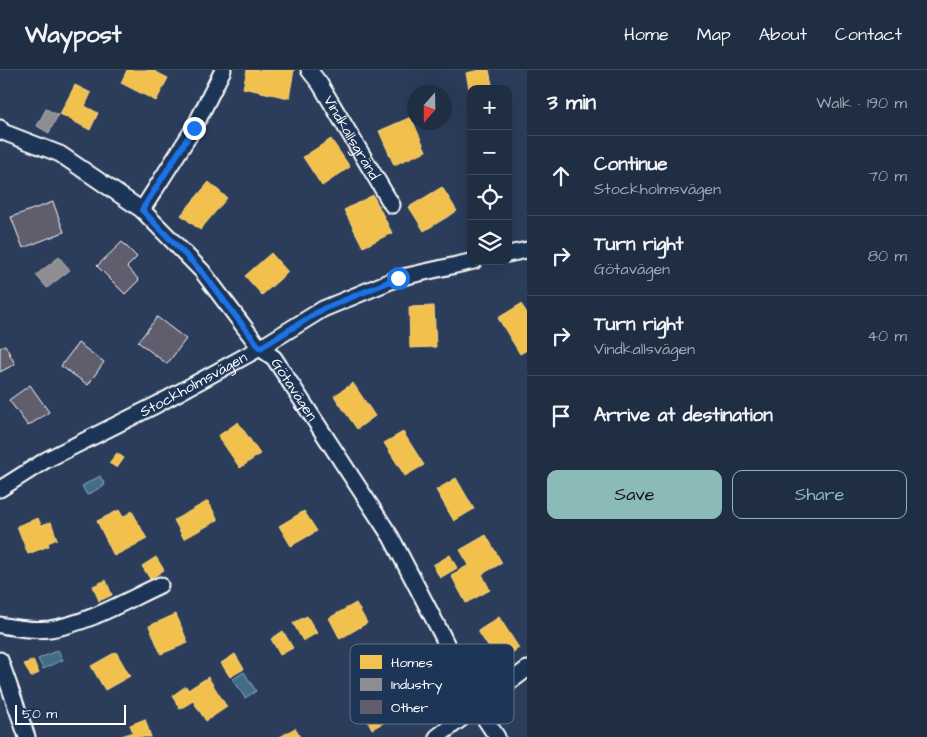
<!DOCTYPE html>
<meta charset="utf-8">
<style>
:root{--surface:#202e44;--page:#28364b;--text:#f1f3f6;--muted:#a2a8b2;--line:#3d4a5d;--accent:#8bbbb9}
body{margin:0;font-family:"Architects Daughter",sans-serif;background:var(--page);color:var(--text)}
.controls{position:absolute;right:15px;top:15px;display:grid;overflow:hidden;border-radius:10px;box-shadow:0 5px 20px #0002}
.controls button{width:45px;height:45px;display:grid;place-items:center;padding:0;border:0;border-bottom:1px solid var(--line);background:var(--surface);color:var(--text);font:25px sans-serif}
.compass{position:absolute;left:407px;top:15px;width:45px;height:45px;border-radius:50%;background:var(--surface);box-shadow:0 5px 20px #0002;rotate:200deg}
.scale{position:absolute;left:15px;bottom:12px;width:111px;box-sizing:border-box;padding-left:5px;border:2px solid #fff;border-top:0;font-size:14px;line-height:18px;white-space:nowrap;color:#fff;-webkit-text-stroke:4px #1d3557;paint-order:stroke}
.stop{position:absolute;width:15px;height:15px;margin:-11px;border:4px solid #1a73e8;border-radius:50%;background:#fff}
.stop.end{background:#1a73e8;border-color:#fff;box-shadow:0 1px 5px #0008}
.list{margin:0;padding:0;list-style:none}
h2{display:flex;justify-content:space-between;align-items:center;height:65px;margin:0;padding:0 20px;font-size:21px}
h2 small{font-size:16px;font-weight:400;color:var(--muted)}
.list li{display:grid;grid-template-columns:32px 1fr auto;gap:15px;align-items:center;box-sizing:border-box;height:80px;padding:0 20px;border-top:1px solid var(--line)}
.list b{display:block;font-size:19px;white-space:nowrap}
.list p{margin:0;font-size:16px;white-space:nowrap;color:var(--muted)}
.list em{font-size:16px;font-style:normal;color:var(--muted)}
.actions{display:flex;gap:10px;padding:15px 20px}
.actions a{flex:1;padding:11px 0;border:1px solid var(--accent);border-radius:10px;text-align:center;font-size:18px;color:var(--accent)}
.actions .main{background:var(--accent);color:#111}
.icon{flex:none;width:28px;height:28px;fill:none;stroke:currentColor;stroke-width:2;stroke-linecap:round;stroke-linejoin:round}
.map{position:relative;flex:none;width:527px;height:667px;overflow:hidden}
header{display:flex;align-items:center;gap:30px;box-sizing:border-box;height:70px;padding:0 25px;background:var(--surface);border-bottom:1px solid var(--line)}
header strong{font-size:24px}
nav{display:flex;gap:28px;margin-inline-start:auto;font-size:18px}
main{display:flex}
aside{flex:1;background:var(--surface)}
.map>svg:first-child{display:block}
.water{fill:#426d89;stroke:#8ea7b8}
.homes{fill:#f2c14e;stroke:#f6d483}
.industry{fill:#8d8d92;stroke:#afafb3}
.building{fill:#615d6d;stroke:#fff}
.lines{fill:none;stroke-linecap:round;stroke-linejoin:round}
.minor-casing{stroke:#fff;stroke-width:19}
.minor{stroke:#1d3557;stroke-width:15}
.route{stroke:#1a73e8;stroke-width:6}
.labels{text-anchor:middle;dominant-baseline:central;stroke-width:5;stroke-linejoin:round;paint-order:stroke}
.street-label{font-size:15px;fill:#fff;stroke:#1d3557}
.key{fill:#1d3557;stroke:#617289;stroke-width:1}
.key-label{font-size:14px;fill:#fff}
</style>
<header>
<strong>Waypost</strong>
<nav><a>Home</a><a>Map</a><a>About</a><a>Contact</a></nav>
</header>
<main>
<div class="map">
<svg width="527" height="667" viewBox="0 0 527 667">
<rect width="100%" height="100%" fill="#2b3d5b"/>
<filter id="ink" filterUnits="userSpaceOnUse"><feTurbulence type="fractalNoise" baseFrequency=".02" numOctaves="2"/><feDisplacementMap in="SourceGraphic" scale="10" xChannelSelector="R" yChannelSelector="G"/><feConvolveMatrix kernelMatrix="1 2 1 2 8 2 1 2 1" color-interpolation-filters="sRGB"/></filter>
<g filter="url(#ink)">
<path class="water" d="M100,406L105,415L87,425L82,416Z
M58,580L63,590L43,599L38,589Z
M244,602L256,621L245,628L233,609Z"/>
<path class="homes" d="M127,0H152L168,8L156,31L121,13Z
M247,0H294L289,28L243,18Z
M480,0H489L493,19H471V29L466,3Z
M75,15L91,23L85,36L98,43L90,60L60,44Z
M411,47L426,81L394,95L379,61Z
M331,69L350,97L322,116L303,87Z
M209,112L227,128L200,160L181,145Z
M442,117L457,141L424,161L409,137Z
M373,125L392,163L363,177L344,140Z
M271,183L288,202L262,225L245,206Z
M521,234L527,243V280L520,284L498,248Z
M434,236L436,277L410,278L409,237Z
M353,313L375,346L357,359L334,326Z
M238,352L260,384L240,398L218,366Z
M403,362L424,395L405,406L384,373Z
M117,383L124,388L117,398L109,393Z
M456,408L474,439L454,451L436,420Z
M208,431L218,450L184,469L174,450Z
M119,440L123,447L132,441L147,469L114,486L97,451Z
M304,441L317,461L291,476L279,456Z
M38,448L41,455L51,452L57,469L48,473L49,476L28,484L17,456Z
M486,465L502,493L482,504L490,520L466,533L451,505L469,495L460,480Z
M450,485L457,498L440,508L433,495Z
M156,487L164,500L150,509L142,496Z
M106,510L112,525L99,531L93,516Z
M356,533L367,553L340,569L329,548Z
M176,544L188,573L161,584L149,556Z
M307,546L317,563L303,571L293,553Z
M499,547L519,578L498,592L478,561Z
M283,561L293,578L280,585L271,569Z
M116,582L130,606L105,620L91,596Z
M235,584L244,599L230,607L221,593Z
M33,590L39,603L31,607L24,594Z
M208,607L227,637L206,651L193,631L180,639L172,626L186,616L188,620Z
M380,624L392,648L372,659L359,634Z
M145,649L151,667H119L133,662L130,655Z
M295,658L300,667H280Z"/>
<path class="industry" d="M46,39L58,45L49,63L37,56Z
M59,187L70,200L47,218L36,205Z"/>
<path class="building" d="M53,132L64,162L23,178L11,147Z
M122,172L137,187L127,197L139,210L125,224L97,196Z
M157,247L186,269L167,294L138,272Z
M78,273L104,292L88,315L61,296Z
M5,275L15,294L0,302V278Z
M30,315L49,342L28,356L9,330Z"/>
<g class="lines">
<defs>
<g id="minor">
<path id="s1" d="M309,0L320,14L392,135"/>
<path id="s2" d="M0,58L3,62L60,84L142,140L202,201L260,278L274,288L391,467L441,563L477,637L497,667"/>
<path d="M142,140L194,58L223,0"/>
<path d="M508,184L527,180"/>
<path id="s3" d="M0,419L46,390L156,335L260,278L323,239L398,208L474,191"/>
<path d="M0,555C16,558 33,561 50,559C89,553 125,531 160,515"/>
<path d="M0,590L27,667"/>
<path d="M437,667L527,599"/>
</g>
</defs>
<use href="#minor" class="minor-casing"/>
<use href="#minor" class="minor"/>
</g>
</g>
<g class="lines" filter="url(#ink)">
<path class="route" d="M194,58L142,140L202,202L260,278L323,239L398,208"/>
</g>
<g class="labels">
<g class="street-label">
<text stroke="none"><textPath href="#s1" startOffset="80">Vindkallsgränd</textPath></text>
<text stroke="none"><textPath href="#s3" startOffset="220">Stockholmsvägen</textPath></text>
<text stroke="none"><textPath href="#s2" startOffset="402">Götavägen</textPath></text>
</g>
</g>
<rect x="350" y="574" width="164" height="80" rx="8" class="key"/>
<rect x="360" y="585" width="22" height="14" fill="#f2c14e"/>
<rect x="360" y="608" width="22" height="13" fill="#8d8d92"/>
<rect x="360" y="630" width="22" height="14" fill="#615d6d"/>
<g class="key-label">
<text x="391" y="597">Homes</text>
<text x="391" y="619">Industry</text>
<text x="391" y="642">Other</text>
</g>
</svg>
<div class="controls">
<button>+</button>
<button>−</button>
<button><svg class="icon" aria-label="locate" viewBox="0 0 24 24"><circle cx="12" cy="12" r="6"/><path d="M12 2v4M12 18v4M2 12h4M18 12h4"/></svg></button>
<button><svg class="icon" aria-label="layers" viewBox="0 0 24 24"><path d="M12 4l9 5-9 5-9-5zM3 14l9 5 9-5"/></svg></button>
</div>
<svg class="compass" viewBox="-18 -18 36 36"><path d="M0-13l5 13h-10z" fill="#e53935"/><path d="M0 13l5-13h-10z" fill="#a2a8b2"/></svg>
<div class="scale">50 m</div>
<div class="stop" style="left:398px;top:208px"></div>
<div class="stop end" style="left:194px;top:58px"></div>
</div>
<aside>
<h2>3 min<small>Walk · 190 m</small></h2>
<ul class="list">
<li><svg class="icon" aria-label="ahead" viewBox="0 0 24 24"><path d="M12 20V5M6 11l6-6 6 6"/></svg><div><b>Continue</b><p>Stockholmsvägen</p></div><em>70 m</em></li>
<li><svg class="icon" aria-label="right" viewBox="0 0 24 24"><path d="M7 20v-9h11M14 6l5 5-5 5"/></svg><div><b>Turn right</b><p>Götavägen</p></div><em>80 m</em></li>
<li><svg class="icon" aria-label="right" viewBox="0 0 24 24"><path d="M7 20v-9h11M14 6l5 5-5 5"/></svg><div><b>Turn right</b><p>Vindkallsvägen</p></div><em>40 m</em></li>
<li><svg class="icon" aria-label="arrive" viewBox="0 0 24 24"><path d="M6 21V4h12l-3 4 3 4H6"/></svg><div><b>Arrive at destination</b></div></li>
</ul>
<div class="actions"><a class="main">Save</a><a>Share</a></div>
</aside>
</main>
